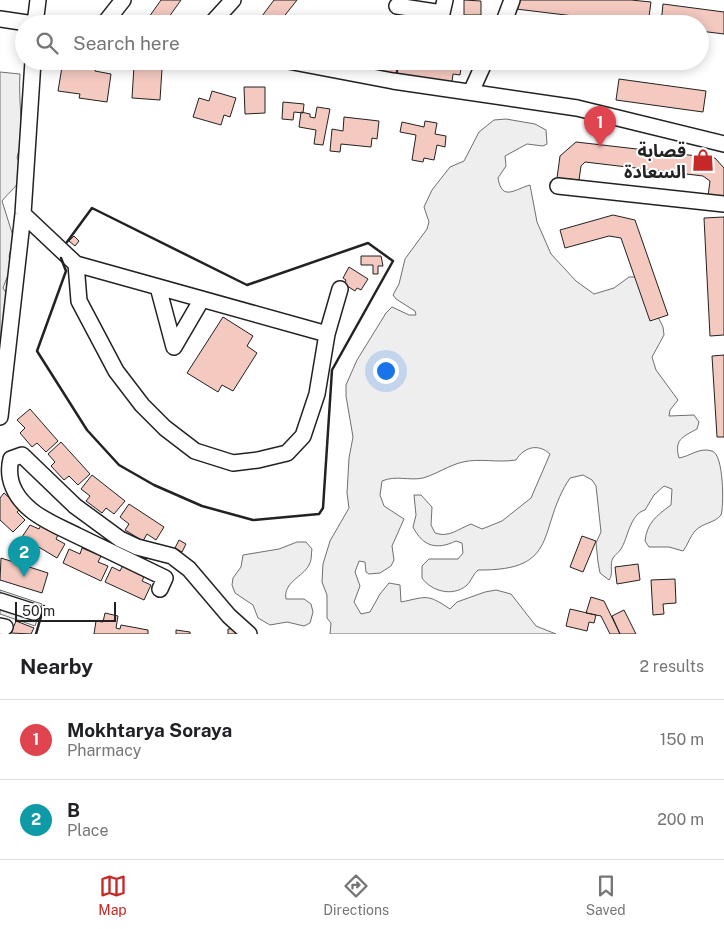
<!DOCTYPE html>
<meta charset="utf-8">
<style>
:root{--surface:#fff;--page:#f2f2f2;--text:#202124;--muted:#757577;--line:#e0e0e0;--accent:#c62828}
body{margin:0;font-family:"Public Sans","Noto Sans Arabic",sans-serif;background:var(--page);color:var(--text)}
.scale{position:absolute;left:15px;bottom:12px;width:101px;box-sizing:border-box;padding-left:5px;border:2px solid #222;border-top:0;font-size:14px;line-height:18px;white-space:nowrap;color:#222;-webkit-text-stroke:4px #fff;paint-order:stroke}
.you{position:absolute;left:385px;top:370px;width:18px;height:18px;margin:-12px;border:4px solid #fff;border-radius:50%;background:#1a73e8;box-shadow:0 0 0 8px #1a73e833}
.badge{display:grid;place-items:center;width:32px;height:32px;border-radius:50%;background:var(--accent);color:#fff;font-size:16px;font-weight:700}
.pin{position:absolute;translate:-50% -41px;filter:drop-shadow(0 1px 2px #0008)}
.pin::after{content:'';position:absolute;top:26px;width:18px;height:15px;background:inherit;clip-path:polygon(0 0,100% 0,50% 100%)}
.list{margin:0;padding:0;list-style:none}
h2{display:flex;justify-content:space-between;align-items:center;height:65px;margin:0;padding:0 20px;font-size:21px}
h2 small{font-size:16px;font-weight:400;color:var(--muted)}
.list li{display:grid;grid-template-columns:32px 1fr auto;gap:15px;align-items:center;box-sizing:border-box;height:80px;padding:0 20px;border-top:1px solid var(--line)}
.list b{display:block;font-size:19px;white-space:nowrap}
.list p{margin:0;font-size:16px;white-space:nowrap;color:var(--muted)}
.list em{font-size:16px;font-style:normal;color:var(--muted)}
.icon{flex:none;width:28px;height:28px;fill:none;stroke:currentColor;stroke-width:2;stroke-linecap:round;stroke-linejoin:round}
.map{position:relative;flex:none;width:724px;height:634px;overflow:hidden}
.search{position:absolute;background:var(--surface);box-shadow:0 2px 12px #0003;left:15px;right:15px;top:15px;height:55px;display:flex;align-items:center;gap:12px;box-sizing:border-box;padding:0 18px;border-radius:28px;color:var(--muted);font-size:19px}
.sheet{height:225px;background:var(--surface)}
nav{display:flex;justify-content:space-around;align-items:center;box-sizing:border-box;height:70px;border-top:1px solid var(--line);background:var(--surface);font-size:14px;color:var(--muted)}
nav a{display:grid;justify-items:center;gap:2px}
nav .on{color:var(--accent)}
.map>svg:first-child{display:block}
.green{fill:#eee;stroke:#6f6f6f}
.parking{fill:#ededed;stroke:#6f6f6f}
.building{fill:#f3c9c0;stroke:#222}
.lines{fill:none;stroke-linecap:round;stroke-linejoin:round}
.minor-casing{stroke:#222;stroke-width:18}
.minor{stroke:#fff;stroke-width:15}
.wall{stroke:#222;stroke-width:2.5}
.labels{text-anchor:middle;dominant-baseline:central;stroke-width:4;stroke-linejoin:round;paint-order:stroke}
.poi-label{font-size:18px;font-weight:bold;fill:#222;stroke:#fff;text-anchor:end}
</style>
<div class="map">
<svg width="724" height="634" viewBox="0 0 724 634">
<rect width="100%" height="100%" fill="#fff"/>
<path class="green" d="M0,72L20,74C18,103 25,130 17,158C30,179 14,186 2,201L14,239L9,256L11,267L3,288L8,296L0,363Z
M506,119L535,124L546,130L547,144L543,146L527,144L505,156L506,166L498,178C502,202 515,189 530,185L537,222L551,254L576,281L594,294L614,288L629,277H638L663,327L664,335L652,357L656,370L678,400L670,410L669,416L694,415L699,422L697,429C682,437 674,440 679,458C691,456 699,447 712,451C724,454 724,507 721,515C715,523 702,523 695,531C690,536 688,545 683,551L669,547H649L645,541C647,523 656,516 671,505L672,489L664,486L654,495L645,510C630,514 628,538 621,549C619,552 615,555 613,558C609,565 614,574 609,580L600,573L598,562L596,543L601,532L596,486L592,480L583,475L570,478C536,529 562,571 478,570C473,574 471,582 466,586C452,597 431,591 422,578V566L429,559H458L463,553L462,543L456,541C437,550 423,547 413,527L416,515L414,495H421L432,507L431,525L435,533C449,538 458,529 471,524L482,529L502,521L531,498L550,454C538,443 524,447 516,460C497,463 480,458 463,462C449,465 437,474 423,478C409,481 396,475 382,481L380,495L384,506L404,519L392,546L394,560L391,566L380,573L369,574L366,572L365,562L359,561L355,572L360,586L354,602L361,614L370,612L380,594L389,583L400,585L401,602C427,597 426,593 450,609L457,602L485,592L496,590L511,594L536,626L556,634H330L331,623L327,618V595L322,582L323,564L330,541L349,508L347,493L349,458L353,437L346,396V385L357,360L386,313L392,307L409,315H416L415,311L396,299L393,295L399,284L405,259L427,229L429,222L424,207L432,190L450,167L464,161L479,132L494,120Z
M297,542H306L312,549C311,554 312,560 309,565C303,577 283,582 286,599H304L311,604L313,612L310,623L304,626L287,622L270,625L258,618L253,605L235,593L232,585L233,578L241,567L243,555L279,549Z"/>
<path class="parking" d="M0,590L42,604L35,626L0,614Z"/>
<path class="building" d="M161,0H181L164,24H159L149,17Z
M274,0H297L278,24H256Z
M464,0L481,1V15H464Z
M517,0H631L651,2L648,24H640L516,9Z
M663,4L724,12V34L700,31V24H661Z
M459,18H473V24H459Z
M63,61L96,63L95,71L111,74L107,102L79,98L80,94L58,91Z
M315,61H399L397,75Z
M398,61H462L460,75L453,74L452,82L396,74Z
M134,66L162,69L160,100L132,98Z
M619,79L706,91L703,112L616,100Z
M244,87H265V113L245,114Z
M212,91L236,98L230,117L224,115L221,125L193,117L199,98L209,101Z
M283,102L304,104L303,113L294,112L293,120L282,119Z
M317,107L330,109L323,145L314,144L316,130L299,127L301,112L310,114V117L315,118Z
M344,117L379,121L377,139L372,138L371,147L341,144L340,152L330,151L332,129L343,131Z
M425,121L437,123L435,134L446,136L445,147L437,145L434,160L424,158L423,162L412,160L416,135L400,132L402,122L424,127Z
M576,142L715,158L724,168V197L708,196L710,181L703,176L585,162L581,166L579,180L557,178L560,156Z
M613,215L635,220L668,315L650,321L621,238L609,236L565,248L560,230Z
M724,217V335L710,336L704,218Z
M74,236L79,241L75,246L69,241Z
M361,256H381L383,266H378V274H373V265H361Z
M349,267L368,279L361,290L357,288L355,291L344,284L346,280L343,278Z
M223,317L253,336L247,346L257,353L233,391L222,385L218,392L187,373Z
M724,355V437H717L712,356Z
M30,409L58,441L46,452L37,443L32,447L20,433L25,428L17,420Z
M61,442L90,474L78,485L69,476L64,480L51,466L55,462L48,454Z
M92,475L125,501L114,514L106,508L102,513L86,501L90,496L81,489Z
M4,493L21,508L17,512L25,520L13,532L0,520V498Z
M129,504L164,527L156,540L147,534L143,541L125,530L129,524L120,517Z
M42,523L59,533L56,539L65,544L57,558L22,537L30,525L39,529Z
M582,536L596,541L583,572L570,567Z
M179,540L186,544L182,552L175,548Z
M82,548L101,556L98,562L108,566L101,581L63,563L69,549L80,554Z
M1,558L48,573L42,593L0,580Z
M638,564L640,580L617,584L615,567Z
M123,565L145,575L142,581L151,585L144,600L105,582L112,567L120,571Z
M675,579L676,603L663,604L664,614L653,615L651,580Z
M591,597L604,601L620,634H610L601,616L586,613Z
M570,609L596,615L594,623L589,622L587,631L566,626Z
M624,610L636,634H620L612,616Z
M105,613L118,616L116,628L120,629L121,625L148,630V634H94L96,621L103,622Z
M16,621L34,628L31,634L11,633Z
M241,628V634H228V629Z
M176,630L190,632V634H176Z"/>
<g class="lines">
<defs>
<path id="minor" d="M397,6L442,13L445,0
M0,19L34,24
M35,24L38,0
M104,24L123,0
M211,24L233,0
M503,24L512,0
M288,61L393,81L577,108L724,144
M471,92L485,61
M558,186L724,204
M23,214L76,264L327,334L340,289
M76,264L79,301L116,371L142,405L165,428L195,451L233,463L258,460L287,453L303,436L317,394L327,334
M158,287L174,347L202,299
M0,417L23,214L33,61
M160,589L165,578C136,564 107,550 78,536C62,528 44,521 31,510C15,497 6,479 11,459L22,455L75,506L120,539L137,547L172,556L189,569L229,616L249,634
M0,601L34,612
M0,626L5,627"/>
</defs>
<use href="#minor" class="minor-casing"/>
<use href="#minor" class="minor"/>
<path class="wall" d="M61,258L66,271L37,351L87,430L119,465L154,485L202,506L253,520L319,514L323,508L332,370L393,261L368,243L247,285L92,208L67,242
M36,634L44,606"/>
</g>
<defs>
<symbol id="shop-bare" viewBox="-9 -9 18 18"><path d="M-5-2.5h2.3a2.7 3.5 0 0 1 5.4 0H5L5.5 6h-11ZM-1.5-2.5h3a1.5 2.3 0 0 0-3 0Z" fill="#c62828" stroke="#fff" stroke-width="2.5" paint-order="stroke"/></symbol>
</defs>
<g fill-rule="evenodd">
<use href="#shop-bare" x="687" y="144" width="32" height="32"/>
</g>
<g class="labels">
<g class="poi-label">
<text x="686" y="150">قصابة<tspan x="686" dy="21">السعادة</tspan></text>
</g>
</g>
</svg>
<div class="scale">50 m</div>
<div class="you"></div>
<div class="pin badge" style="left:600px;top:147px;background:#e0444e">1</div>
<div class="pin badge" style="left:24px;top:577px;background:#0f9aa8">2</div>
<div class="search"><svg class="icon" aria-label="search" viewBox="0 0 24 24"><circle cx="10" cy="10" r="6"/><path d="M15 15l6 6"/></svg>Search here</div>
</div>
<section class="sheet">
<h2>Nearby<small>2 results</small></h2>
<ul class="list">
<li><span class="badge" style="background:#e0444e">1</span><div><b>Mokhtarya Soraya</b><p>Pharmacy</p></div><em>150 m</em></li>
<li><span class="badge" style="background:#0f9aa8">2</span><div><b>B</b><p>Place</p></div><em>200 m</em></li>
</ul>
</section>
<nav>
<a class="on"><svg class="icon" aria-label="map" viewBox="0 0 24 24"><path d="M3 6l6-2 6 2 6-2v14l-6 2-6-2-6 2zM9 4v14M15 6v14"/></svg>Map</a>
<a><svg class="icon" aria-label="directions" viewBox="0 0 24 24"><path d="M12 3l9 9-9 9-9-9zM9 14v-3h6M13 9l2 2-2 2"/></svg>Directions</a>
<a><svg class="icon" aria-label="saved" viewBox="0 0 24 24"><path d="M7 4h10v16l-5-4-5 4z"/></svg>Saved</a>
</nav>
